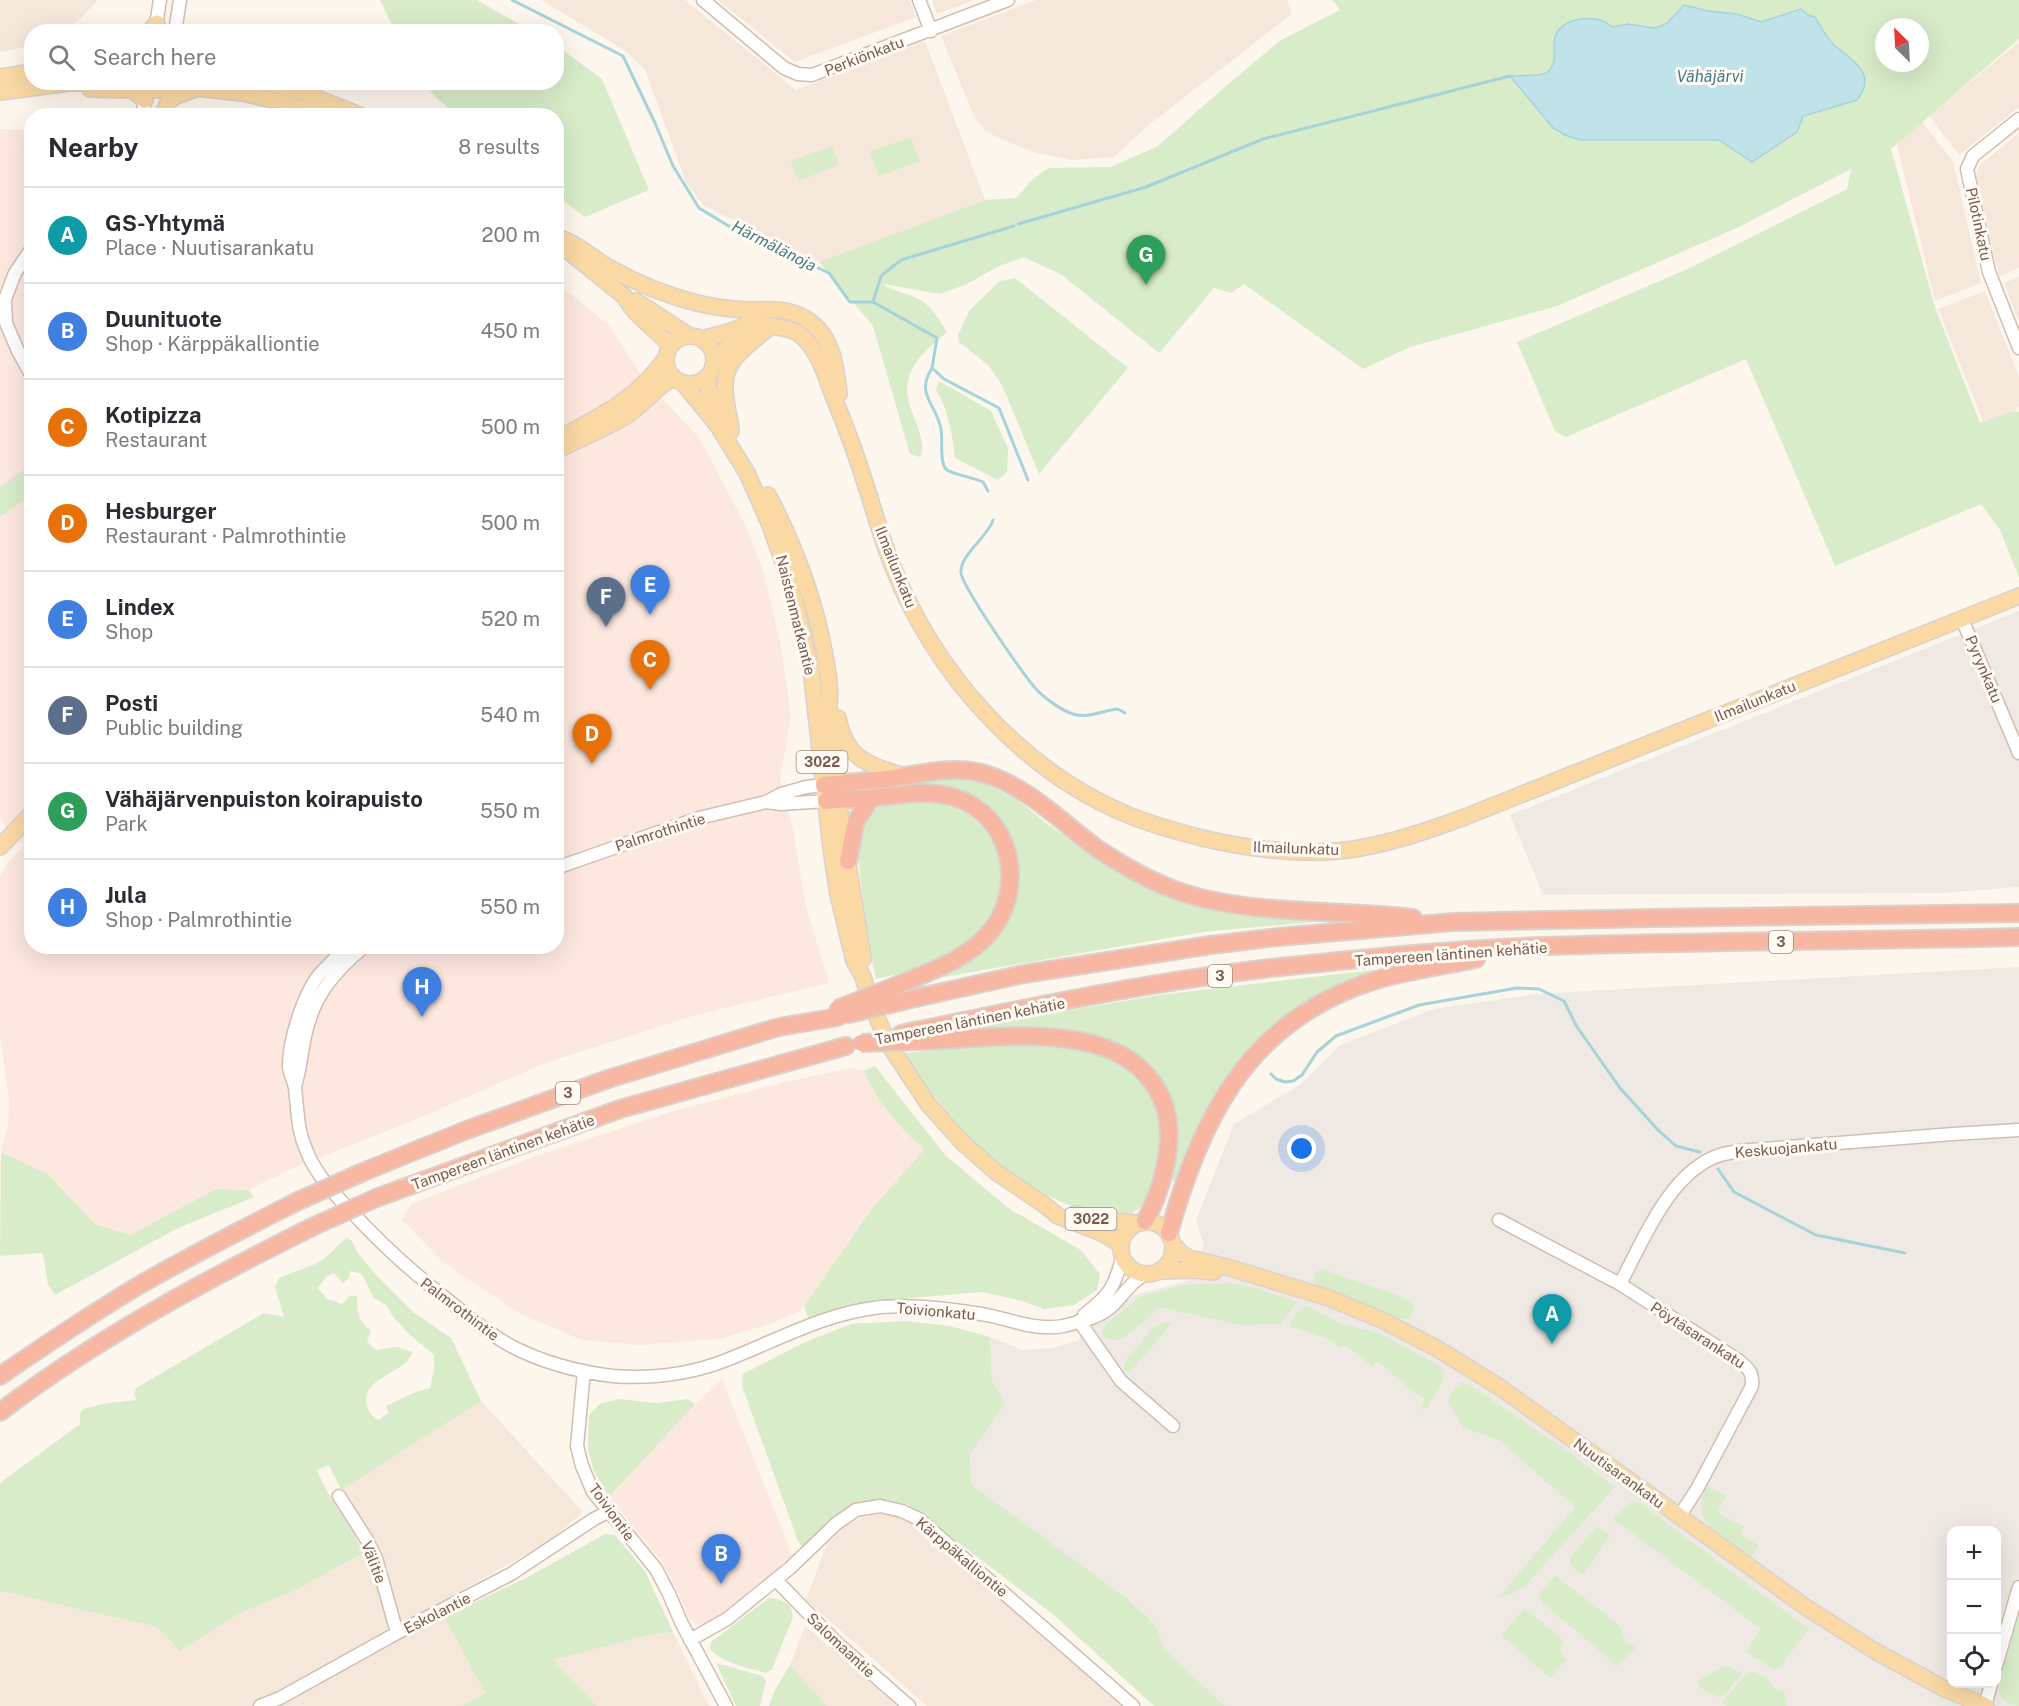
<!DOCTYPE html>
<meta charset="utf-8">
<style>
:root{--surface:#fff;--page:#f7f7f7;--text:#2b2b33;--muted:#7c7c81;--line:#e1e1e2;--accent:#1a73e8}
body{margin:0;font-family:"Public Sans",sans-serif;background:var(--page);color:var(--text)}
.controls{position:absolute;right:18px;bottom:18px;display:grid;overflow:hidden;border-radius:12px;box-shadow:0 6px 24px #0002}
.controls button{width:54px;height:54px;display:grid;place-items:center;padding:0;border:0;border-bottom:2px solid var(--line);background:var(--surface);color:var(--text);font:30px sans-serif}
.compass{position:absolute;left:1875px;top:18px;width:54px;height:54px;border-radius:50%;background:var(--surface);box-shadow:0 6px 24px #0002;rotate:336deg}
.you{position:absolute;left:1302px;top:1149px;width:21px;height:21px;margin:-15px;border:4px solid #fff;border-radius:50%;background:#1a73e8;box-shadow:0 0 0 9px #1a73e833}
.badge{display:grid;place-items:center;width:39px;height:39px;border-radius:50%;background:var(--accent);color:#fff;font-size:20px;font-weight:700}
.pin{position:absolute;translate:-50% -50px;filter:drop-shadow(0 2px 3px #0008)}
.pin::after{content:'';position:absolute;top:32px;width:21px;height:18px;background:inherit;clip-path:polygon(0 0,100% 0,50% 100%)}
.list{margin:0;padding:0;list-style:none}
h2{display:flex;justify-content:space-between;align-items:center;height:78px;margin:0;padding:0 24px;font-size:26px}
h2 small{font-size:20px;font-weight:400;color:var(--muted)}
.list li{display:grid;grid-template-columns:39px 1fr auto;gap:18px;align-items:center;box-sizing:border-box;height:96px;padding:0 24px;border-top:2px solid var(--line)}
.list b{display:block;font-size:22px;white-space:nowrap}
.list p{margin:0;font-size:20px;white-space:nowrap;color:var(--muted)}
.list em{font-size:20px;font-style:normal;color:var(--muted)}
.icon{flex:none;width:33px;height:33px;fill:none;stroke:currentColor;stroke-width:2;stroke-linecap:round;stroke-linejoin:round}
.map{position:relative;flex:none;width:2019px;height:1706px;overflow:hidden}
.search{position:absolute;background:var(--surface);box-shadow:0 6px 24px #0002;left:24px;top:24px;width:540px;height:66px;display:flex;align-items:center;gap:15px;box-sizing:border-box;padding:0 21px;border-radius:24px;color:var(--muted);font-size:22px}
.panel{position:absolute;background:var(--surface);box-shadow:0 6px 24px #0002;left:24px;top:108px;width:540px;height:846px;border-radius:24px}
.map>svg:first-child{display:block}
.residential{fill:#f5e8da}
.commercial{fill:#fde8e0}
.industrial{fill:#efe9e4;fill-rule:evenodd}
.green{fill:#d8ecc9;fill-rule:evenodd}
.water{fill:#bfe3e8;stroke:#a5d3da;stroke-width:1.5}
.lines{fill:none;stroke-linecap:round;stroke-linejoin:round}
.stream{stroke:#a5d3da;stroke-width:3}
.minor-casing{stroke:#d1beb0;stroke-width:15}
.major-casing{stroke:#dad1cd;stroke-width:18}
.highway-casing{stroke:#dad1cd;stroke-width:20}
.minor{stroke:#fff;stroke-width:12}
.major{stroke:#fbd9a5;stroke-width:15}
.highway{stroke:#f7b7a3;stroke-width:16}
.highway-bridge-casing{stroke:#dad1cd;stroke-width:20;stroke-linecap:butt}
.highway-bridge{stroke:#f7b7a3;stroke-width:16}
.labels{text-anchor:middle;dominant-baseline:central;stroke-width:6;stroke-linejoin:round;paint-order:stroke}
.shield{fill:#fffaf3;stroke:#a28b7f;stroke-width:1.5}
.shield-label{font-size:14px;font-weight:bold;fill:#7a5c4d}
.street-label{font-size:15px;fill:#7a5c4d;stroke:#fffaf3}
.water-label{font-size:16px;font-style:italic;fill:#437c86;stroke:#fffaf3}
</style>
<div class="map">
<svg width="2019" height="1706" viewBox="0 0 2019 1706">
<rect width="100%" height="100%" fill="#fdf6ec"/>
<path class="residential" d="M0,0H98L78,21L64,31L32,32L31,46L0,52Z
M541,0H685L796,90L925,41L985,200L819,262L703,205L686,182L645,70L623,49Z
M718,0H909L916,17L795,62Z
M932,0H975L937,14Z
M1036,0H1287L1292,14L1151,123L1114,157L1072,160L1033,152L1005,141L985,131L974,116L941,36Z
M2019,42V107L1959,155L1929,116Z
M1922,122L1953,161L1981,283L1935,301L1896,141Z
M2019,133V268L1999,276L1976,175L1980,165Z
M2019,277V322L2004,283Z
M1985,291L2019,377V406L2015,411L1984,424L1938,309Z
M481,1401L583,1512L548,1542L437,1604L485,1693L462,1706H0V1591L157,1627L180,1651L240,1613L294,1591L363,1554L359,1542L329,1497Z
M880,1514L902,1518L918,1524L1123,1706H927L806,1600L826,1546L844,1527L860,1518Z
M805,1626L897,1706H827L790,1665Z
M673,1632L709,1706H597L552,1660L653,1634Z"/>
<path class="commercial" d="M0,129L32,130V946H556L557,283L610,326L642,377L700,439L744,523L763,570L781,646L791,717L780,779L794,834L805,903L829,983L696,1015L545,1063L417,1119L293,1168L248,1190L216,1189L130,1235L95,1224L48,1174L1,1152L8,1125L9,1102L0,1034V876L9,861L24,846L0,819Z
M852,1068L863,1071L879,1100L905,1132L924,1150L874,1206L801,1310L773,1323L719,1339L639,1345L581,1340L519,1313L444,1263L402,1220L411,1204L533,1157L667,1113L781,1083Z
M722,1379L792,1555L771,1575L723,1615L705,1625L695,1624L689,1618L670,1576L659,1558L609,1497L695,1404Z"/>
<path class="industrial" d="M2019,611V887L1942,893L1543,895L1510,815Z
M2019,967V1706H1225L1164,1649L1156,1626L1129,1600L971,1484L970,1454L1005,1404L992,1380L990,1337L1023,1350L1052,1348L1078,1341L1085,1330L1135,1295L1186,1281L1204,1245L1196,1220L1234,1124L1300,1085L1340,1045L1434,1009L1536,994ZM1952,1530H1996V1684H1952Z"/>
<path class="green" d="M380,0H477L531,31H395Z
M1333,0H2019V39L1891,149L1935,307L1980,423L2015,411L2019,412V578L2000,530L1981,504L1835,566L1746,359L1566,437L1555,431L1517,342L1690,268L1847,189L1851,169L1737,228L1557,306L1410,347L1363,369L1244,284L1231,293L1214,288L1159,353L1062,275L1024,257L997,267L967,284L940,294L883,284C893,291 907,293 919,299C932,306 939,320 947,332C926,350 903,368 908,398C910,410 917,422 920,434C922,443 924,449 920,457L910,454L873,326L819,262L985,200L1016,198L1033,179L1048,168L1111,167L1158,146L1219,92L1281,40L1340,10ZM1684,5L1708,11L1737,14L1761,22L1801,9L1808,15L1815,17L1831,43L1861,67L1857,100L1803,116L1752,162L1720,140H1581L1553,128L1511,76L1538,75L1547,73L1556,60L1554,49L1601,20L1613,27L1628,24L1654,28L1660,26L1667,23ZM1884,27H1920V63H1884Z
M557,46L602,79L649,190L585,217L557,196L556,116L456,115L433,95L427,83L556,82Z
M911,137L920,161L879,176L870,152Z
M832,146L839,165L798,181L791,161Z
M1015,278L1128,368L1039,474L1002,385L988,365L959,342L958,335L969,311L1000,281Z
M939,381L991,411L1008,448L1007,472L998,480L955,458C952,434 949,411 936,390Z
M31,465V495L0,517V487Z
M940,776L983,783L1015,798L1046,823L1125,877L1183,901L1246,916L1357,918L1203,932L938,978L975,955L1008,923L1020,882L1014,846L997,819L969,794L925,787L862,793L847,788Z
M929,799L967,813L991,835L1004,867V893L992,917L972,941L941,959L902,973L876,979L867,938L858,857L861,825L874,808Z
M1373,970L1379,972L1342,984L1287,1018L1204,1118L1175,1181L1168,1180L1175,1119L1129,1053L957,1033L967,1028L1159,995Z
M1019,1043L1086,1048L1133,1071L1156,1101L1163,1130L1154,1175L1145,1205L1132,1213L1113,1215L1078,1209L1036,1191L979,1148L920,1080L905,1053Z
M875,1066L945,1155L1008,1208L1081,1250L1100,1274L1097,1290L1074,1305L1044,1309L1019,1300L982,1292L912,1298L828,1312L808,1318L804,1306L874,1206L924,1150L905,1132L879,1100L863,1071Z
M1,1152L48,1174L95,1224L130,1235L216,1189L248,1190L254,1197L178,1228L55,1295L48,1285L43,1253L0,1256Z
M347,1238L352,1241L359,1255L381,1280L413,1312L451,1338L481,1401L341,1490L329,1465L317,1470C329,1501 351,1524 364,1553L294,1591L240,1613L180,1651L157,1627L0,1591V1483L80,1424V1414L83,1409L102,1404L137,1400L134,1395L136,1388L264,1313L284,1317L275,1287L279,1278C292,1272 308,1268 321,1261C331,1255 337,1244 347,1238ZM350,1271L362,1274L373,1297L386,1305L394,1318L410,1335L434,1355V1370L430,1388L416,1392L386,1406L389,1413L378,1420C372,1416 370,1414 367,1406C360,1381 396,1374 408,1360C410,1358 411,1355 413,1352L397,1347L376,1350L367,1342L371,1330C358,1322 357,1311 357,1296H350L342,1304L327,1299L318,1288L327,1276L334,1273L343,1283L349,1278Z
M1321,1269L1400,1296L1413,1304L1414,1309L1409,1319H1400L1319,1286L1313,1281L1315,1273Z
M1229,1283L1255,1288L1298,1302L1280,1324L1241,1325L1163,1308C1145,1313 1118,1357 1102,1333L1105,1325L1140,1297L1183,1285Z
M1305,1305L1342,1324L1381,1334L1438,1365L1444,1371V1378L1428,1407L1423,1409L1421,1406L1426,1399L1411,1390L1377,1361L1372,1366L1345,1345L1341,1348L1327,1338L1292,1327L1290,1324L1292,1319Z
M905,1321L950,1326L990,1337L992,1380L1005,1404L970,1454L971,1484L1129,1600L1156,1626L1164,1649L1225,1706H1154L1054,1615L907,1504L878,1499L839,1513L803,1548L798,1541L742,1386L743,1374L801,1344L851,1324Z
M1167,1321L1172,1323L1129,1373L1124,1369L1125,1362L1153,1328Z
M1461,1382L1470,1385L1565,1449L1615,1487L1525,1586L1506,1596L1499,1597L1575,1507L1500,1441L1463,1427L1448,1402C1449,1393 1455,1388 1461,1382Z
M619,1399L657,1403L688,1399L695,1404L609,1497L594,1472L588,1449L589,1416L599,1404Z
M1707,1486L1726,1496L1718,1510L1721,1515L1744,1527L1741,1534L1759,1546L1751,1556L1748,1554C1721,1534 1688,1524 1707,1486Z
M1637,1501L1809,1629L1780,1667L1773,1669L1746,1652L1761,1629L1613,1519L1631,1502Z
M1598,1526L1610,1536L1583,1575C1576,1571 1568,1566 1570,1557Z
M605,1534L615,1535L645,1571L673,1632L653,1634L553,1660L597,1706H462L485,1693L444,1617L528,1577Z
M1555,1576L1598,1608L1621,1628L1625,1641L1637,1648L1617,1666L1543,1603L1539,1597L1540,1592Z
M769,1598C781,1598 793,1604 793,1617L772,1669L766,1673C746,1667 724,1664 710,1649L711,1642Z
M1525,1608L1563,1640L1560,1649L1566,1660L1550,1678L1501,1635Z
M2019,1617V1706C2011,1706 2003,1703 2000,1695C1996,1682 2014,1631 2019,1617Z
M716,1663L762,1676L766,1681L760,1706H736Z
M790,1665L827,1706H769L775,1690Z
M1727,1666L1742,1674L1724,1695L1720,1697C1711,1694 1701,1690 1696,1681C1707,1678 1716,1668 1727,1666Z
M1749,1672C1761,1671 1770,1683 1778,1691L1783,1689L1787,1706H1727L1722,1702Z"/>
<path class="water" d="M1684,5L1708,11L1737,14L1761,22L1801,9L1808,15L1815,17C1820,25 1826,37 1833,44C1851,60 1879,73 1857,100L1803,116L1797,132L1752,162L1719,140H1580L1565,135L1553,128L1510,76L1538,75L1547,73C1560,59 1551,52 1555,37C1560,20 1585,16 1600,20C1604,21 1609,25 1613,27L1628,24L1654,28L1660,26L1667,23Z"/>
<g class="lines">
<path class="stream" d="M512,0L623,56L655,123L673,166L699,208L732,228L829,273L850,302H873L937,338L932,368L944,379L999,408L1028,480
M1018,224L1146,187L1263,139L1510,76
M873,302L881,276L901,260L1014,226
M932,368C915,395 936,403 941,429C943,439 939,464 947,470C953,474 974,478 983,482L988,491
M993,520C989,536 959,555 961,573C962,586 1027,681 1039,692C1047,700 1063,711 1073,714C1088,719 1103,710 1118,709L1125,713
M1271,1074L1276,1079L1285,1082L1293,1081L1302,1075L1317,1052L1336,1036L1419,1005L1517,988L1539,989L1564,1001L1577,1027L1620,1088L1659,1131L1676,1146L1700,1152
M1718,1169L1734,1192L1816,1235L1905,1253"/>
<defs>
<path id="minor" d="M703,0L784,68L798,74L812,75L1008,0
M919,0L931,31
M155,31L160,0
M175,32L180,0
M142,116L146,93
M2019,119L1973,156L1967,169L1989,272L2019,348
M32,248L15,273L5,299L6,323L18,351L32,376
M1962,619L2019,753
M766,802L781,804L826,801
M556,868L699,818L766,802L781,794L806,787L824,785
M347,946C338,956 327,966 318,976C303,996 289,1040 289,1066C289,1073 294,1081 295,1088C298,1112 297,1130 307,1152C316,1174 332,1192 349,1209C380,1243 413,1273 449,1301C469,1317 489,1334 511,1346C542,1362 579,1372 613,1376C650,1379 690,1374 724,1361C776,1341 824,1313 881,1307C915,1304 953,1309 987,1315C1011,1320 1038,1331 1063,1326C1079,1322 1099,1318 1112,1306C1124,1295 1130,1282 1146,1274
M295,1086C300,1071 301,1057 304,1041C312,998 332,973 365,946
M1499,1220L1620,1284L1738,1360C1749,1369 1753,1372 1752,1386L1697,1489L1679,1517
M1620,1284C1643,1241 1670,1171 1720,1155C1726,1153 1732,1153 1738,1151L1953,1134L2019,1130
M1084,1315C1109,1295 1114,1289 1122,1258
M1079,1321L1121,1381L1173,1426
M584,1371L577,1446L582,1466L593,1492L656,1569L669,1594L682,1624L726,1706
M339,1496L367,1540L376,1558L397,1633
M776,1580L837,1643L909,1706
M690,1640L727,1619L790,1568L837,1523L856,1510L880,1506L902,1511L919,1519L1133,1706
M1996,1666L2019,1587
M260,1706L280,1698L397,1633L511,1574L594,1519L608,1512
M1985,1706L1991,1684"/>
<path id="major" d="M149,32L157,23
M0,77L32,72
M143,82C152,93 163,92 172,82
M265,82L297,90L362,116
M170,85L242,93L278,101L325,116
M90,89L132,90L145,100
M0,92L69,83L102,82
M162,116L168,102L176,96L195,89
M556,237C576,242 591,257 608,267C636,283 665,295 697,303C713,307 730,309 747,310C770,310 793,307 812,323C834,341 836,369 839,394
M568,251L625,297C635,317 656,328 670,346
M636,301L688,335
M666 360a24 24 0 1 1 48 0a24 24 0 1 1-48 0Z
M702,339C712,336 723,334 733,330C738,329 742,326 748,325C759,324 790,327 799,334C818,348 826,377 834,398C847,429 858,460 868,492C876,517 883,543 893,567C935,673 1021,770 1126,814C1151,825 1176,831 1202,838C1249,849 1299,856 1348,850C1389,844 1427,831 1465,817L2019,596
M713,365L732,342L752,332
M706,377L712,401L722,418
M683,383L718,426L747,473L770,525L790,582L811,669L831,848L838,895L854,961L863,977L872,1006L888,1043L928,1104L963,1143L996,1172L1046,1206L1058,1216L1102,1233L1120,1244
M731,431C730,417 725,403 725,389C723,359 750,344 770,327
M569,433C610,411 637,397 665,359
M556,451C580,438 606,429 629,414C645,403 656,387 673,378
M768,495C795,546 815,600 825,656C828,673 831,689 829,706L838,800L863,959
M838,718C846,759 868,765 904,776
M0,847L32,813
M1075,1214L1099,1220L1138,1223
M1121 1248a26 26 0 1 1 52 0a26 26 0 1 1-52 0Z
M1173,1244L1181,1253L1189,1258L1227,1267L1329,1298L1384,1321L1438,1349L1501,1388L1807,1608L1875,1651L1945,1689L1986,1706
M1161,1271L1195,1270L1214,1272"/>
<path id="highway" d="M824,785C851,782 879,781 905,776C929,772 954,767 977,772C1023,782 1059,820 1095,847C1120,864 1146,879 1175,890C1246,916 1337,909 1413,918
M826,801C841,799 856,799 871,798C899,795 926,789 953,797C1012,814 1027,888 990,932C970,957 936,969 908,981
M848,861L856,821L871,798
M911,999L1024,974L1211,945L1278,937L1453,922L1654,918L2019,913
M901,1034C1026,1008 1152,981 1280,967C1367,958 1456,949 1544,946C1702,941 1861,941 2019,937
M918,1041C995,1039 1138,1012 1166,1111C1175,1144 1161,1193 1145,1221
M363,1172L464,1131L608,1079L779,1027L838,1017
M376,1198L620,1109L846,1046
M1169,1233C1200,1122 1245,1027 1361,985C1398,972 1437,967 1476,959
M0,1376C45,1345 91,1314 138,1286C189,1256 243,1229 296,1202
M0,1412C96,1339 202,1282 310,1228"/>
</defs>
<use href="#minor" class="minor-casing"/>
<use href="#major" class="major-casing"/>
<use href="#highway" class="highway-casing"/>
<use href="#minor" class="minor"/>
<use href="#major" class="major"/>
<use href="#highway" class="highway"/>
<defs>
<path id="highway-bridge" d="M837,1009L908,981
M845,1015L911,999
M861,1043L918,1041
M296,1202L363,1172
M310,1228L376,1198"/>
</defs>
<use href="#highway-bridge" class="highway-bridge-casing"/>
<use href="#highway-bridge" class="highway-bridge"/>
</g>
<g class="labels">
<g class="shield">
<rect x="796.5" y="751" width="51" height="22" rx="4.5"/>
<rect x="1769" y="931" width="24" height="22" rx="4.5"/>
<rect x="1208" y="965" width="24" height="22" rx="4.5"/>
<rect x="556" y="1082" width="24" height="22" rx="4.5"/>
<rect x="1065.5" y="1208" width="51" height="22" rx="4.5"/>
</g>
<g class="shield-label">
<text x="822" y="762">3022</text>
<text x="1781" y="942">3</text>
<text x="1220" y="976">3</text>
<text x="568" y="1093">3</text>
<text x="1091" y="1219">3022</text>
</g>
<g class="street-label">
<text transform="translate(864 56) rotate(-21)">Perkiönkatu</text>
<text transform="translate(1979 224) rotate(78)">Pilotinkatu</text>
<text transform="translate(896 567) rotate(68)">Ilmailunkatu</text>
<text transform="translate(796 615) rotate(76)">Naistenmatkantie</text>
<text transform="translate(1984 669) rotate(67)">Pyrynkatu</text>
<text transform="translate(1755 701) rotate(-22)">Ilmailunkatu</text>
<text transform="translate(660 832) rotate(-18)">Palmrothintie</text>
<text transform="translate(1296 848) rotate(2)">Ilmailunkatu</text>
<text transform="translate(1451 954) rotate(-4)">Tampereen läntinen kehätie</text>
<text transform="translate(970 1021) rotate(-11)">Tampereen läntinen kehätie</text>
<text transform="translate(1786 1148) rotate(-5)">Keskuojankatu</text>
<text transform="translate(503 1152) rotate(-20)">Tampereen läntinen kehätie</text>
<text transform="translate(460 1309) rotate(37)">Palmrothintie</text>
<text transform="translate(936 1311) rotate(5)">Toivionkatu</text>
<text transform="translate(1698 1335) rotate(33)">Pöytäsarankatu</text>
<text transform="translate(1619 1473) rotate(36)">Nuutisarankatu</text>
<text transform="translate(612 1512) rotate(54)">Toiviontie</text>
<text transform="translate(962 1557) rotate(40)">Kärppäkalliontie</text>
<text transform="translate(374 1562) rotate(69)">Välitie</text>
<text transform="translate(437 1613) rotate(-27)">Eskolantie</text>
<text transform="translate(841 1645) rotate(43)">Salomaantie</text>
</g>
<g class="water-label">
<text x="1710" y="76">Vähäjärvi</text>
<text transform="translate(774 246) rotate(27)">Härmälänoja</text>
</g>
</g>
</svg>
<div class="controls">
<button>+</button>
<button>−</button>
<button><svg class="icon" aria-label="locate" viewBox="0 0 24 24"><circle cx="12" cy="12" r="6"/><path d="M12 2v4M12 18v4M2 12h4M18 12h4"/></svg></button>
</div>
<svg class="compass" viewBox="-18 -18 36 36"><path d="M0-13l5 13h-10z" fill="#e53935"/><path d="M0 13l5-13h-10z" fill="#7c7c81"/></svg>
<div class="you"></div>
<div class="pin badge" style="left:1552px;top:1344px;background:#0f9aa8">A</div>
<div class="pin badge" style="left:721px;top:1584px;background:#3f7fe0">B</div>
<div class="pin badge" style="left:650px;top:690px;background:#e8710a">C</div>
<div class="pin badge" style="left:592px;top:764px;background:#e8710a">D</div>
<div class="pin badge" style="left:650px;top:615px;background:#3f7fe0">E</div>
<div class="pin badge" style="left:606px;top:627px;background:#5c6f8a">F</div>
<div class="pin badge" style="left:1146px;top:285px;background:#2e9e5b">G</div>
<div class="pin badge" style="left:422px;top:1017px;background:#3f7fe0">H</div>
<div class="search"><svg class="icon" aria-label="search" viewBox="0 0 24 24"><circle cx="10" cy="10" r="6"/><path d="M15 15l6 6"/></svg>Search here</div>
<section class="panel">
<h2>Nearby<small>8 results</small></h2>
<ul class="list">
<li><span class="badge" style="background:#0f9aa8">A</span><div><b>GS-Yhtymä</b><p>Place · Nuutisarankatu</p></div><em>200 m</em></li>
<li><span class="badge" style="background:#3f7fe0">B</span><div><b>Duunituote</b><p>Shop · Kärppäkalliontie</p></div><em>450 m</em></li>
<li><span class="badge" style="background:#e8710a">C</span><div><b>Kotipizza</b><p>Restaurant</p></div><em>500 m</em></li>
<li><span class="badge" style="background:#e8710a">D</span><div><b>Hesburger</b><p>Restaurant · Palmrothintie</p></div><em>500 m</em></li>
<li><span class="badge" style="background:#3f7fe0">E</span><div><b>Lindex</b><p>Shop</p></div><em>520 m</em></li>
<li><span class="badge" style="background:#5c6f8a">F</span><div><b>Posti</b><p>Public building</p></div><em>540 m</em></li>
<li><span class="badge" style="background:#2e9e5b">G</span><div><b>Vähäjärvenpuiston koirapuisto</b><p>Park</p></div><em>550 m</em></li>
<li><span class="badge" style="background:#3f7fe0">H</span><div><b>Jula</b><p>Shop · Palmrothintie</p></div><em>550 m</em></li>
</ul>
</section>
</div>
